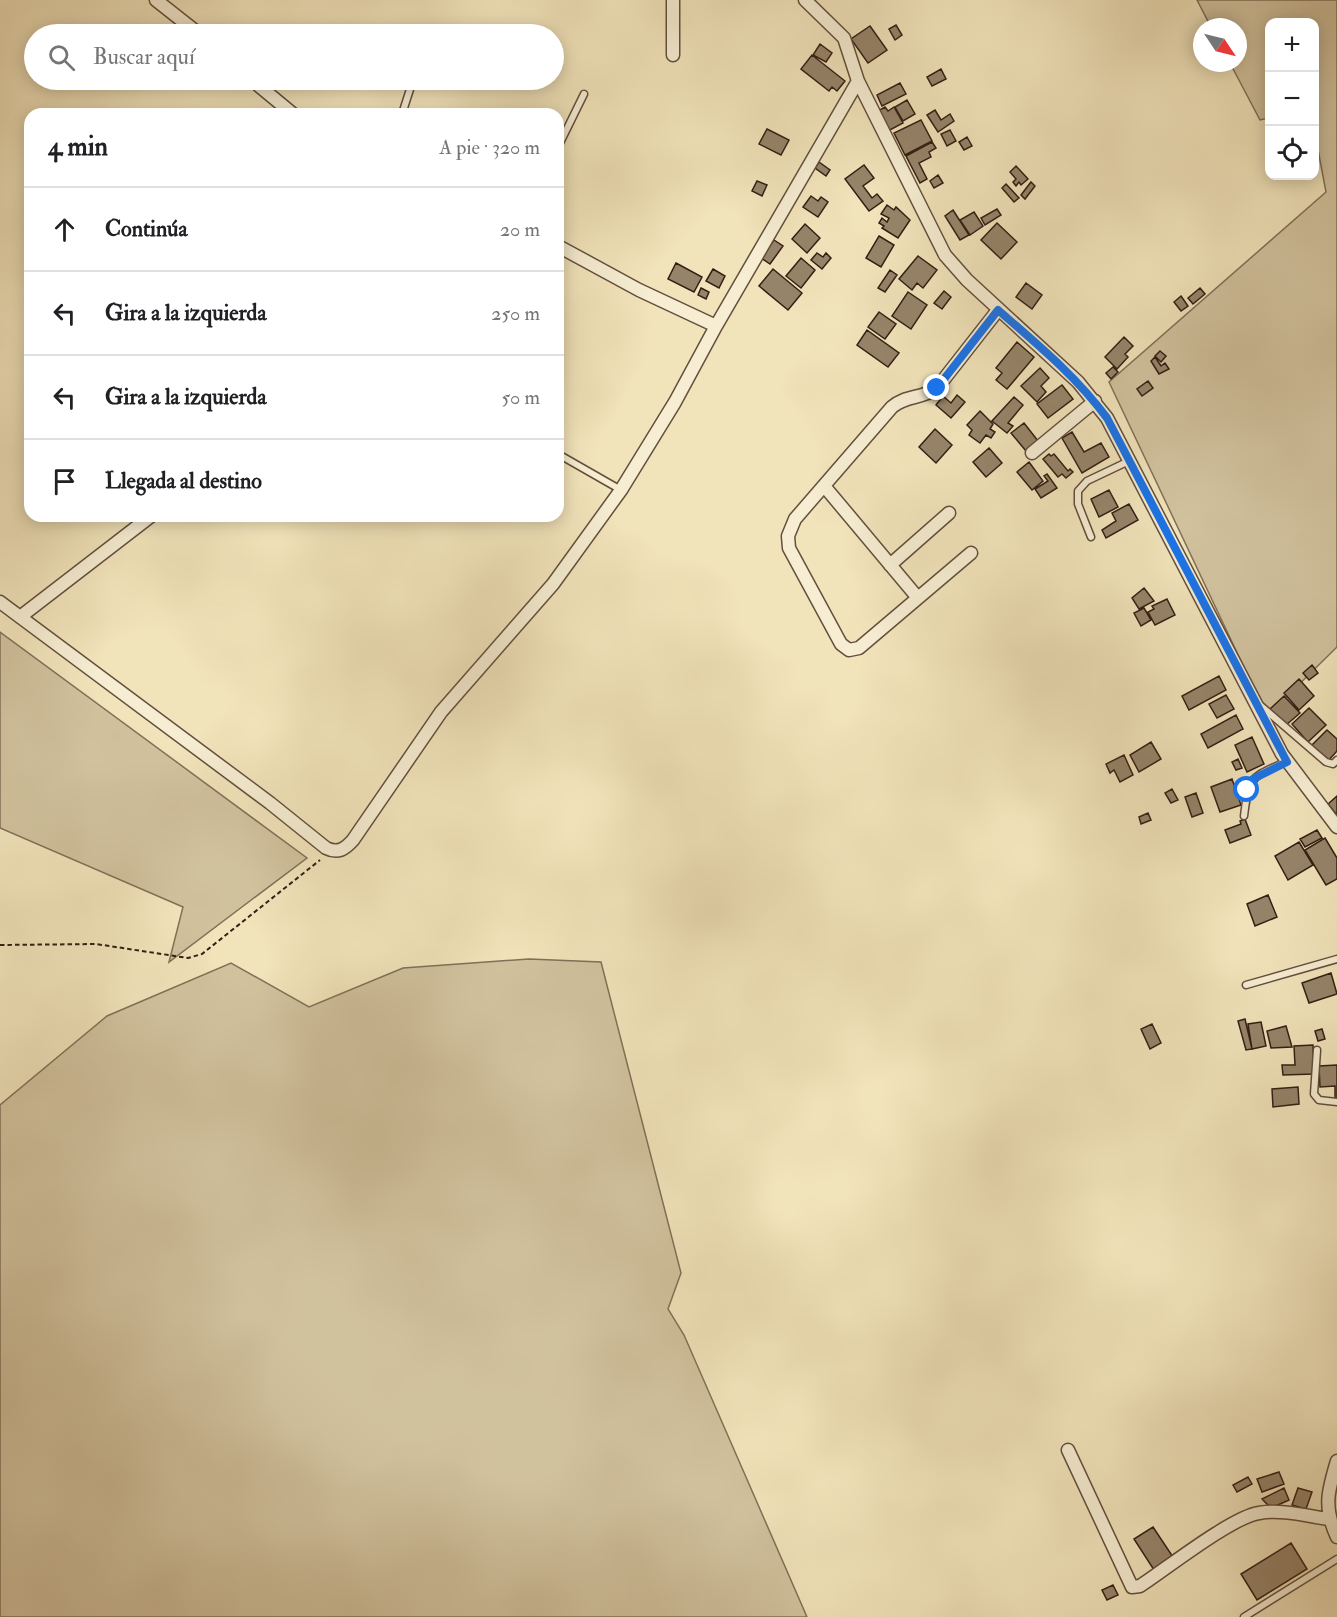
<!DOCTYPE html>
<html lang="es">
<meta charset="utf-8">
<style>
:root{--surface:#fff;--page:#f6f6f6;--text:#202124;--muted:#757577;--line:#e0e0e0}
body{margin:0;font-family:"IM FELL Double Pica",serif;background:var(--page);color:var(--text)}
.controls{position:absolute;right:18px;top:18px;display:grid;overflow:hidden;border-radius:12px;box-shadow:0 3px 15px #0003}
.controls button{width:54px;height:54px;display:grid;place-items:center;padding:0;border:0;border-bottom:2px solid var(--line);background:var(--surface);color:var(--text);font:30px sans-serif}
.compass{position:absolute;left:1193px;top:18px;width:54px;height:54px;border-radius:50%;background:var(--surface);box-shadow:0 3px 15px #0003;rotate:125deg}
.stop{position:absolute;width:18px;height:18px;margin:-14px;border:4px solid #1a73e8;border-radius:50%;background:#fff}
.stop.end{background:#1a73e8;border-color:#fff;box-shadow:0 2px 6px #0008}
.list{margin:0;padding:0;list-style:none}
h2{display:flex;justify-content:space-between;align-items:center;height:78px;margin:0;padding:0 24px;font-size:26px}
h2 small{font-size:20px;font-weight:400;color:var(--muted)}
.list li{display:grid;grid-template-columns:39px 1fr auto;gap:18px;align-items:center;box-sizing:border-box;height:84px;padding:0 24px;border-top:2px solid var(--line)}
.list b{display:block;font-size:22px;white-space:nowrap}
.list em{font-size:20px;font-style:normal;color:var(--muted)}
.icon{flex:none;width:33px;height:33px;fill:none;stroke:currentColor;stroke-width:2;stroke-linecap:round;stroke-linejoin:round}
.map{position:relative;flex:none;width:1337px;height:1617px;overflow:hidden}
.search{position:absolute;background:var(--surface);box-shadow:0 3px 15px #0003;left:24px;top:24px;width:540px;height:66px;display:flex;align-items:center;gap:15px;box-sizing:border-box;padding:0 21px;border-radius:33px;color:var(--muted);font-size:22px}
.panel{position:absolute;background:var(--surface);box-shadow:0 3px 15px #0003;left:24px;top:108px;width:540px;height:414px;border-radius:18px}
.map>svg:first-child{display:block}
.green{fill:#d1c29e;stroke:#827058;stroke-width:1.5}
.building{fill:#96846a;stroke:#341e13;stroke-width:1.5}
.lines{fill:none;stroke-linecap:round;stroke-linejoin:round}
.lane-casing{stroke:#634f3d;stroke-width:9}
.street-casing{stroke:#634f3d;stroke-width:15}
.path{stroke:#341e13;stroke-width:2;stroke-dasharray:4.5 3;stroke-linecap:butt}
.lane{stroke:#f6edd2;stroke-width:6}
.street{stroke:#f6edd2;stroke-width:12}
.route{stroke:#1a73e8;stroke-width:8}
</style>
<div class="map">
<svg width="1337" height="1617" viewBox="0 0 1337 1617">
<rect width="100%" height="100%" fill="#f1e3ba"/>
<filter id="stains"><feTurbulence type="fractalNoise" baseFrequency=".00333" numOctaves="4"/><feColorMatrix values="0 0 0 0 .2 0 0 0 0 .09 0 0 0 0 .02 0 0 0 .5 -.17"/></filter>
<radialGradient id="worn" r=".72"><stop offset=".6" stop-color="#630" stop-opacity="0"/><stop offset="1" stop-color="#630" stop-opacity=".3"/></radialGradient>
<path class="green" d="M1197,0H1337V647L1267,716L1109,382L1326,192L1315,134L1314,22H1270L1269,118L1260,120L1230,63H1238V27H1211Z
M0,632L307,858L169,962L183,907L0,828Z
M529,959L601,962L681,1273L668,1309L684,1335L807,1617H0V1105L107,1016L231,963L309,1007L403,968Z"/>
<path class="building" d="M896,25L902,35L895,40L889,29Z
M870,26L887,50L868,63L851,39Z
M820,44L832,53L826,62L813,55Z
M812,55L845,81L837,91L832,87L829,91L801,69Z
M941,69L946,79L932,86L927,77Z
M900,83L906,94L882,106L877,95Z
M907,100L915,114L903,121L895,107Z
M885,107L888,111L894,107L903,123L888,131L878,111Z
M935,110L941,120L950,114L954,121L938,132L927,115Z
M921,120L932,141L905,155L894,133Z
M767,129L789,140L781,155L759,144Z
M950,130L956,141L947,146L941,134Z
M967,137L972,146L964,150L959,142Z
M932,142L936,148L929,152L931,157L919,163L927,179L920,183L906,156Z
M819,162L830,170L826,176L815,168Z
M864,165L874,178L863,186L872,198L877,194L883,201L869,211L845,179Z
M1016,166L1028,179L1021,185L1019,182L1016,186L1013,182L1016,179L1010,172Z
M938,175L943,183L934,188L930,181Z
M757,181L767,185L762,196L752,191Z
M1031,182L1035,186L1025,199L1021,195Z
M1006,184L1019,198L1014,202L1002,188Z
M811,196L818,201L821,197L828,202L818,217L803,207Z
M887,205L894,210L896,207L910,220L898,238L882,228L884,226L879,223L882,218L887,222L889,218L881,214Z
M997,209L1001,215L985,225L981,218Z
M953,210L969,235L960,240L945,216Z
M974,212L983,226L970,235L960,220Z
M997,223L1017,242L1001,259L981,240Z
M805,224L820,238L807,253L792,239Z
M879,236L894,245L881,267L866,258Z
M774,240L783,246L770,264L761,258Z
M817,253L823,257L826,253L831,258L822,269L811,260Z
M918,256L937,270L923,288L917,283L912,290L899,279Z
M801,258L815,270L801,288L786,276Z
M676,263L702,277L694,292L668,279Z
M713,269L725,276L719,288L706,281Z
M773,269L802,293L788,310L759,286Z
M890,270L897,275L885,292L878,288Z
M1026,283L1042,295L1032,309L1016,297Z
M701,288L709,292L706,299L698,295Z
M1200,288L1205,294L1193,304L1188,298Z
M944,291L951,297L942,309L934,303Z
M908,292L927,305L911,329L892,316Z
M1181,296L1188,306L1181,311L1174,302Z
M879,312L896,324L885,339L868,327Z
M867,330L899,353L888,367L857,345Z
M1124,337L1133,346L1125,354L1128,357L1117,369L1105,357Z
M1017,342L1034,357L1007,389L996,380L1002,373L996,368Z
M1160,351L1166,356L1161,362L1155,356Z
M1155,357L1161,366L1165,363L1169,369L1159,374L1151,361Z
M1113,367L1118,372L1111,379L1106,373Z
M1040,368L1049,378L1041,386L1046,392L1037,402L1021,386Z
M1148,381L1153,388L1142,396L1137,389Z
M1062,385L1073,399L1048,418L1037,404Z
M957,395L965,402L951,418L936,405L943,396L951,403Z
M1014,397L1023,405L1008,423L1013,426L1007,433L992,421Z
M980,411L993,424L990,429L995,432L991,438L986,435L980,443L969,435L972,430L967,425Z
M1024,423L1038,441L1026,451L1011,433Z
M935,429L952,445L936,463L919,447Z
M1072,432L1084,452L1101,443L1109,457L1082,473L1062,438Z
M989,448L1002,463L986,477L973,462Z
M1049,454L1051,456L1054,454L1068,471L1070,469L1073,472L1066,478L1062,474L1058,477L1043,459Z
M1029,462L1043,481L1032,490L1017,472Z
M1047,474L1057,488L1041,498L1035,489L1048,481L1044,476Z
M1109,490L1118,507L1099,517L1091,499Z
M1129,504L1138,520L1106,538L1102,530L1116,521L1112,513Z
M1144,588L1154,601L1139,609L1132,598Z
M1167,599L1175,615L1155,625L1148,612L1154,609L1152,606Z
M1144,608L1151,620L1141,626L1134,613Z
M1312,665L1318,673L1309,680L1303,673Z
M1219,676L1226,690L1189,710L1182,696Z
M1299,679L1314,696L1299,710L1284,693Z
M1226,695L1234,709L1217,718L1209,704Z
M1284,696L1300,713L1285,726L1270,709Z
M1309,708L1326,725L1308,742L1292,724Z
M1236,715L1243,729L1208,748L1201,734Z
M1327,730L1337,739V751L1328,761L1311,746Z
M1252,737L1264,764L1247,772L1235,745Z
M1151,742L1161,759L1139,772L1130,755Z
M1124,755L1133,775L1120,782L1114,770L1110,773L1106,764Z
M1238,759L1242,768L1236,770L1232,762Z
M1232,779L1241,805L1220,812L1211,787Z
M1172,789L1178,800L1171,803L1165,793Z
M1196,793L1203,813L1192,817L1185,797Z
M1337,796V813L1336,814L1328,804Z
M1148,813L1151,820L1141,824L1139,817Z
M1245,819L1251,835L1230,843L1225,830L1241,824L1240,821Z
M1317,830L1322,838L1305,847L1300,839Z
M1325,838L1337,858V879L1326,885L1305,850Z
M1299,842L1313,865L1288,880L1275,856Z
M1268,895L1277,917L1255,926L1247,904Z
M1331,973L1337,994L1309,1003L1302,983Z
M1245,1019L1252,1049L1246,1050L1238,1021Z
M1261,1022L1266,1046L1252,1049L1248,1024Z
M1152,1024L1161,1043L1150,1049L1141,1029Z
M1286,1026L1292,1047L1271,1048L1267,1031Z
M1322,1029L1325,1039L1318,1041L1315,1031Z
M1313,1045L1314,1074L1283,1075L1282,1065H1295L1294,1046Z
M1337,1065V1099L1335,1100V1086L1320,1087L1319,1066Z
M1298,1087L1299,1104L1273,1107L1272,1089Z
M1279,1472L1284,1484L1262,1492L1257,1479Z
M1248,1477L1252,1484L1237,1492L1233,1485Z
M1284,1488L1289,1500L1271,1508L1262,1499Z
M1298,1488L1312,1492L1306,1509L1292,1505Z
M1153,1527L1173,1557L1154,1570L1134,1539Z
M1291,1543L1307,1569L1257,1600L1241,1574Z
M1113,1585L1118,1595L1107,1600L1102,1590Z"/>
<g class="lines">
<defs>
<path id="lane" d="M402,114L413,80
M558,147L584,94
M558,454L621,490
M1091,537L1078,504V491L1087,481L1129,461
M1261,706L1326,762L1333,764L1337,760
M1244,816C1249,775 1251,778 1287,761
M1246,985L1337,959
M1317,1050L1314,1094L1319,1100L1337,1102
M1244,1617L1337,1559"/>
<path id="street" d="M156,0L199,34
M805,0L844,38L858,81L945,255L967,280L1078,382L1107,418L1282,754L1337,827
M673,55V0
M252,80L293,114
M558,246L639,290L716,326
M1032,453L1095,401
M825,487L918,598
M971,553L859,648L849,650L841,644L789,548L788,536L795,519L892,407C906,395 922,399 937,388L998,310
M890,565L949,513
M0,602L270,803L326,848C338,854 345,849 353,840L441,712L553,584L621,490L675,402L716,326L858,81
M20,617L151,516
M1068,1450L1132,1587L1140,1586C1166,1569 1232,1517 1259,1513C1281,1509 1307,1516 1329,1519
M1337,1461C1328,1491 1323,1507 1337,1537"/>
</defs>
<use href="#lane" class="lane-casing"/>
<use href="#street" class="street-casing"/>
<path class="path" d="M0,945L96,944L188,958L202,954L320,860"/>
<use href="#lane" class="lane"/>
<use href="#street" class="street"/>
</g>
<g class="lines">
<path class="route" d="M937,388L998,310C1037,344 1076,376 1107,418L1287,762L1253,779L1247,790"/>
</g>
<rect width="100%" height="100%" filter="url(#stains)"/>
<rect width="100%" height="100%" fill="url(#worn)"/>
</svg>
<div class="controls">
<button>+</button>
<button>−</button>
<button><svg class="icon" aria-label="locate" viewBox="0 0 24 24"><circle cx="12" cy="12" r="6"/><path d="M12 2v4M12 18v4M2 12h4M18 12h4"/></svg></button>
</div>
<svg class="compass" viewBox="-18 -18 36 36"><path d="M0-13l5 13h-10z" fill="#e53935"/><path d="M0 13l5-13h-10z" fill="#757577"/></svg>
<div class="stop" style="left:1247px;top:790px"></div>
<div class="stop end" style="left:937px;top:388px"></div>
<div class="search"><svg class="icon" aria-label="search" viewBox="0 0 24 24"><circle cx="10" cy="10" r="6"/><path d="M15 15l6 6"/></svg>Buscar aquí</div>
<section class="panel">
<h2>4 min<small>A pie · 320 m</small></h2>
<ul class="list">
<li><svg class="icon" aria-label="ahead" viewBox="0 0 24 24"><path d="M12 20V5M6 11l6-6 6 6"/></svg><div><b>Continúa</b></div><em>20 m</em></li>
<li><svg class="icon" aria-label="left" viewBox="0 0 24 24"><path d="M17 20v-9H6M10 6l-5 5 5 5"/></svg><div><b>Gira a la izquierda</b></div><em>250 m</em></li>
<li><svg class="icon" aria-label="left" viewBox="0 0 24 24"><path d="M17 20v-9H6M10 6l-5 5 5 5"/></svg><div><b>Gira a la izquierda</b></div><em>50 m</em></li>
<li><svg class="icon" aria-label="arrive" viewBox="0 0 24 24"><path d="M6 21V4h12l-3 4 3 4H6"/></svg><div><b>Llegada al destino</b></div></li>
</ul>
</section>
</div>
